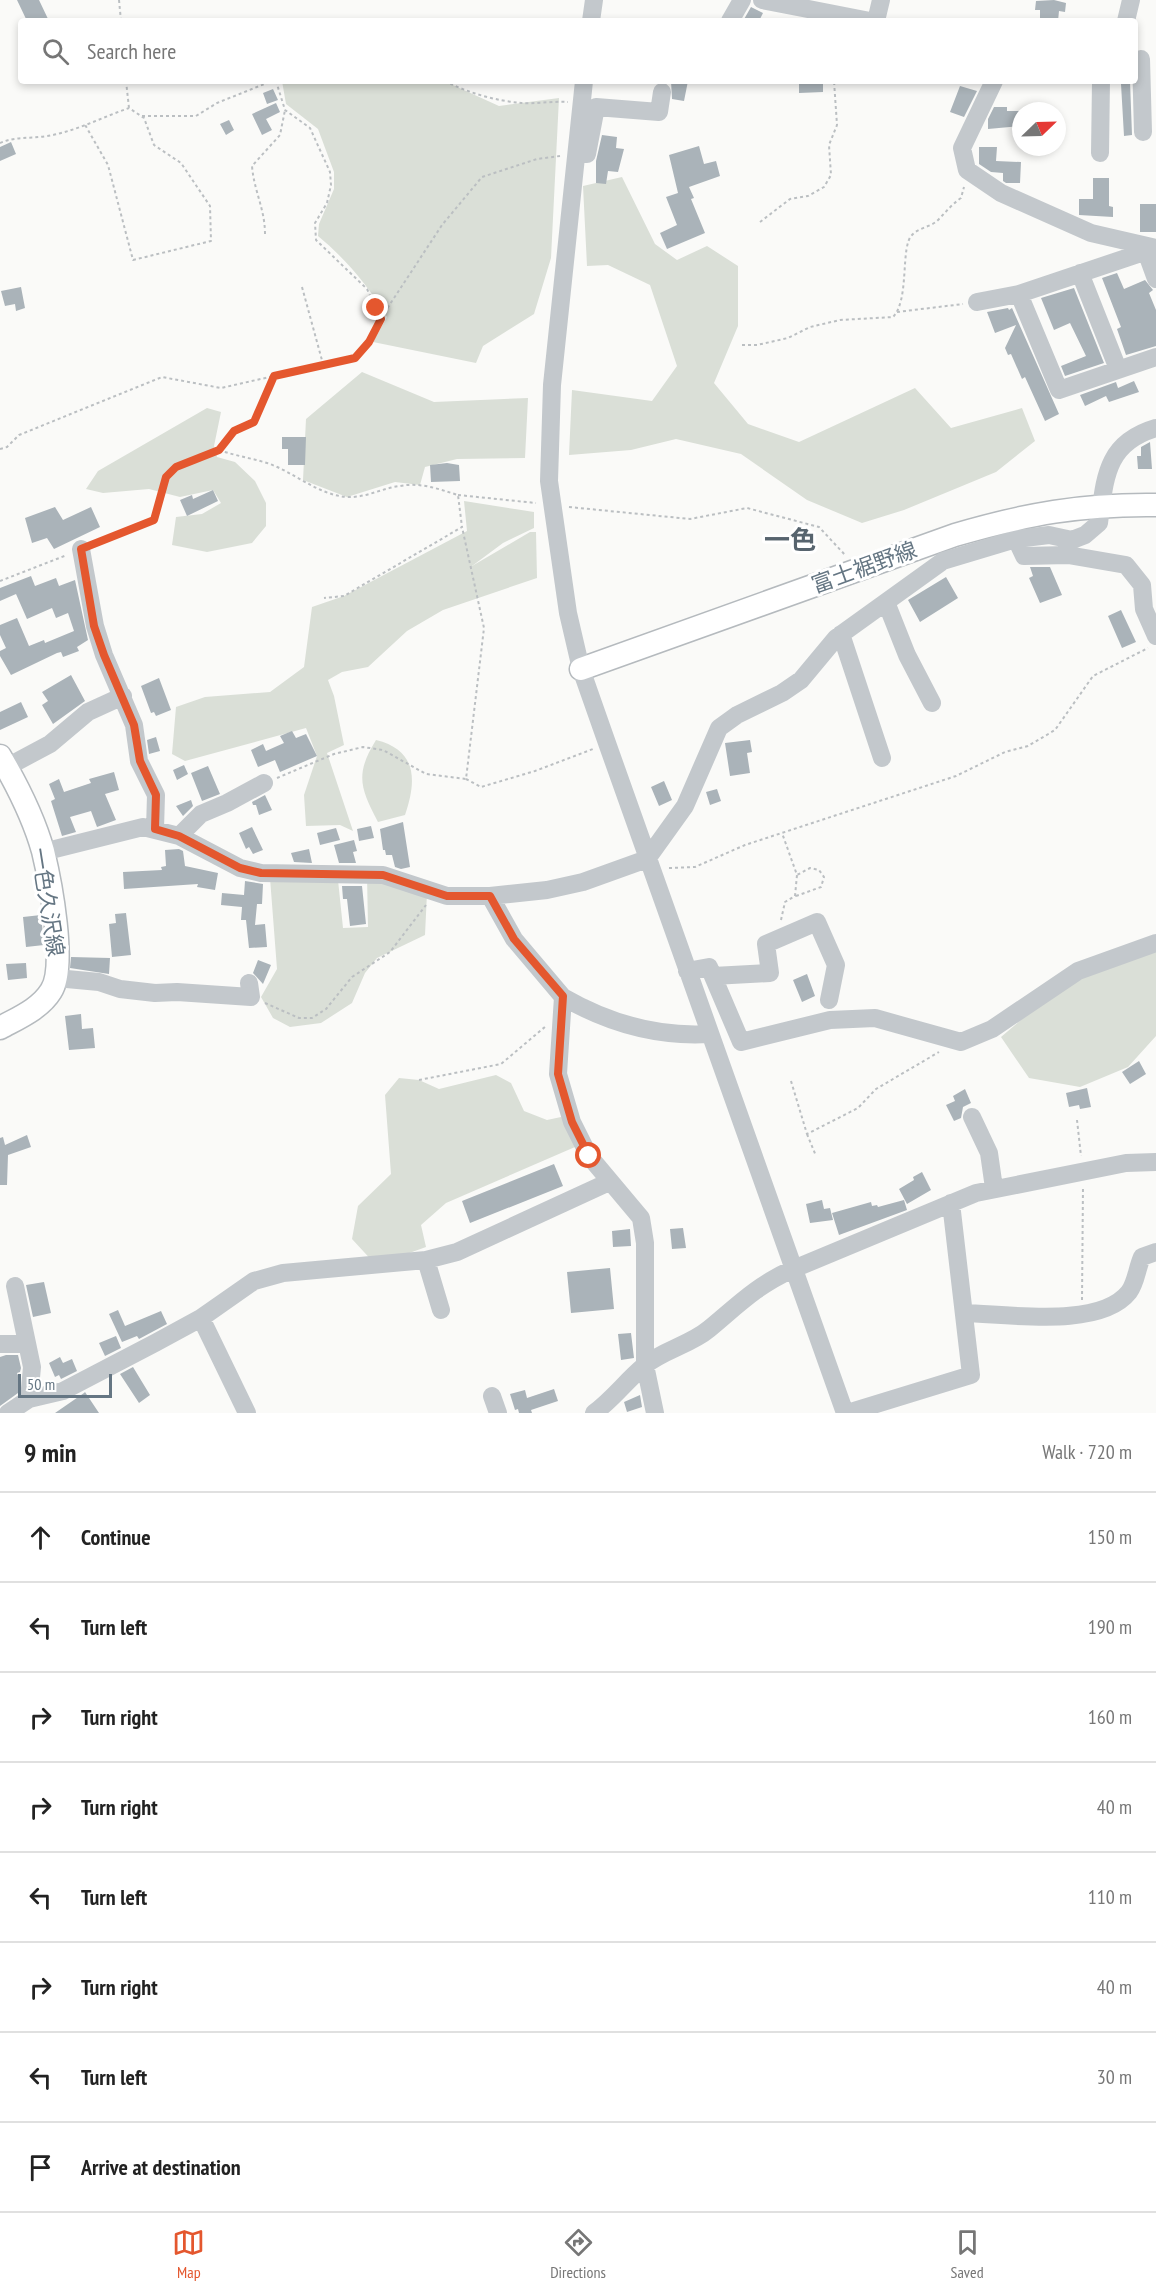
<!DOCTYPE html>
<meta charset="utf-8">
<style>
:root{--surface:#fff;--page:#f2f2f2;--text:#222;--muted:#767676;--line:#e0e0e0;--accent:#e4572e}
body{margin:0;font-family:"PT Sans Narrow","Noto Sans JP",sans-serif;background:var(--page);color:var(--text)}
.compass{position:absolute;left:1012px;top:102px;width:54px;height:54px;border-radius:50%;background:var(--surface);box-shadow:0 3px 9px #0003;rotate:67deg}
.scale{position:absolute;left:18px;bottom:15px;width:94px;box-sizing:border-box;padding-left:6px;border:3px solid #657683;border-top:0;font-size:16px;line-height:21px;white-space:nowrap;color:#657683;-webkit-text-stroke:4px #fff;paint-order:stroke}
.stop{position:absolute;width:18px;height:18px;margin:-14px;border:4px solid #e4572e;border-radius:50%;background:#fff}
.stop.end{background:#e4572e;border-color:#fff;box-shadow:0 2px 6px #0008}
.list{margin:0;padding:0;list-style:none}
h2{display:flex;justify-content:space-between;align-items:center;height:78px;margin:0;padding:0 24px;font-size:26px}
h2 small{font-size:20px;font-weight:400;color:var(--muted)}
.list li{display:grid;grid-template-columns:39px 1fr auto;gap:18px;align-items:center;box-sizing:border-box;height:90px;padding:0 24px;border-top:2px solid var(--line)}
.list b{display:block;font-size:22px;white-space:nowrap}
.list em{font-size:20px;font-style:normal;color:var(--muted)}
.icon{flex:none;width:33px;height:33px;fill:none;stroke:currentColor;stroke-width:2;stroke-linecap:round;stroke-linejoin:round}
.map{position:relative;flex:none;width:1156px;height:1413px;overflow:hidden}
.search{position:absolute;background:var(--surface);box-shadow:0 3px 9px #0003;left:18px;right:18px;top:18px;height:66px;display:flex;align-items:center;gap:15px;box-sizing:border-box;padding:0 21px;border-radius:6px;color:var(--muted);font-size:22px}
.sheet{height:798px;background:var(--surface)}
nav{display:flex;justify-content:space-around;align-items:center;box-sizing:border-box;height:84px;border-top:2px solid var(--line);background:var(--surface);font-size:16px;color:var(--muted)}
nav a{display:grid;justify-items:center;gap:3px}
nav .on{color:var(--accent)}
.map>svg:first-child{display:block}
.green{fill:#dadfd7}
.building{fill:#aab3b9}
.lines{fill:none;stroke-linecap:round;stroke-linejoin:round}
.major-casing{stroke:#b5babe;stroke-width:25}
.path{stroke:#bbbfc2;stroke-width:2;stroke-dasharray:3 3;stroke-linecap:butt}
.minor{stroke:#c3c8cc;stroke-width:18}
.major{stroke:#fff;stroke-width:22}
.route{stroke:#e4572e;stroke-width:8}
.labels{text-anchor:middle;dominant-baseline:central;stroke-width:6;stroke-linejoin:round;paint-order:stroke}
.street-label{font-size:22px;fill:#657683;stroke:#fff}
.quarter-label{font-size:26px;font-weight:bold;fill:#57646e;stroke:#fff}
</style>
<div class="map">
<svg width="1156" height="1413" viewBox="0 0 1156 1413">
<rect width="100%" height="100%" fill="#fafaf8"/>
<path class="green" d="M282,81H444L499,106L559,98L551,258L534,314L483,346L476,363L373,342L387,317C368,286 347,260 318,236L319,224L334,189V172L318,129L286,104Z
M622,177L655,244L677,260L707,246L738,266V326L714,383L748,424L799,442L915,388L951,428L1022,408L1035,441L996,472L904,510L862,523L807,500L741,454L676,439L631,450L569,455L572,390L652,401L677,366L650,285L608,265L587,266L583,186Z
M362,372L434,402L528,398L525,458L457,459L425,467L420,485L395,482L347,497L303,480L306,419Z
M207,408L221,412L214,446L217,457L235,462L255,481L266,503V526L252,543L207,552L172,545L176,517L202,514L221,503L213,490L180,497L149,489L103,493L86,489L98,471Z
M464,501L534,512V528L503,543L472,566L530,532H536L537,578L443,610L407,631L368,667L342,672L328,680L334,696L344,745L327,753L353,831L340,825L306,826L304,795L317,756L306,728L185,761L172,754L176,707L205,697L270,692L304,667L312,607L344,596L467,531Z
M376,740C417,750 417,780 405,815L378,822C360,788 355,774 376,740Z
M367,875L427,893L425,935L377,958L365,973L352,1003L321,1023L290,1027L273,1018L261,997L277,969L270,878L338,880L343,928L368,927Z
M1156,942V1036L1128,1067L1080,1087L1029,1078L1001,1037L1078,971Z
M496,1075L511,1083L524,1111L547,1120L561,1117L572,1122L575,1147L446,1203L421,1225L426,1247L376,1265L352,1239L358,1206L391,1174L385,1095L399,1078L419,1080L439,1089Z"/>
<path class="building" d="M17,0H39L49,21H27Z
M1054,0L1066,3L1065,12L1059,11L1058,21H1040V10H1035L1036,1Z
M751,7L763,13L759,21H743Z
M671,81H688L684,101L672,99Z
M799,81H823V92L799,93Z
M1126,81H1130L1132,135L1124,136L1121,84Z
M960,86L977,91L964,117L950,112Z
M273,89L278,100L267,104L263,93Z
M276,103L280,112L266,119L272,130L262,135L252,114Z
M994,107H1007V111H1021V126L988,129V119Z
M229,120L234,130L226,135L220,124Z
M602,135L617,137L616,148L624,149L618,172L608,171L606,184L596,183V161Z
M11,142L16,154L0,161V147Z
M699,146L704,164L716,161L720,176L689,187L694,198L691,199L705,233L667,249L660,233L677,225L666,197L678,193L669,155Z
M979,147H997L996,161L1021,162L1020,183H1006L1003,181V173L991,172L979,164Z
M1093,178H1109V206L1113,207V217L1079,215V199H1093Z
M1140,204H1156V232H1140Z
M1117,273L1124,289L1145,280L1153,290L1149,293L1156,310V346L1126,355L1117,329L1121,327L1102,278Z
M21,287L25,308L16,311L15,304L5,306L1,291Z
M1074,288L1104,363L1065,376L1061,366L1086,356L1070,323L1054,330L1041,298Z
M1008,308L1009,310L1012,308L1059,414L1045,421L1025,377L1022,379L1011,354L1008,355L1005,348L1016,325L995,333L987,312Z
M1134,381L1139,392L1109,402L1106,396L1085,406L1080,395L1116,382L1118,388Z
M282,437H306L305,465H288V449H282Z
M1150,442L1152,469H1138L1137,456H1141V447Z
M447,463L459,465L460,481L431,482L430,465Z
M213,490L218,501L187,516L180,500L192,495L193,499Z
M55,507L63,520L91,507L100,527L54,549L47,538L32,543L25,518Z
M1030,567H1050L1062,595L1040,603L1029,578L1033,576Z
M31,576L35,586L56,578L59,586L75,580L88,640L77,647L79,651L63,657L61,652L57,653L11,675L0,656V651L6,648L0,635V625L17,618L29,646L44,640L45,643L74,631L68,613L56,618L52,608L27,619L16,594L0,601V588Z
M946,577L958,598L920,622L908,600Z
M1121,610L1136,642L1122,648L1108,616Z
M71,675L85,701L53,724L42,705L48,701L42,692Z
M159,678L171,710L156,716L154,712L151,713L141,686Z
M21,702L28,717L0,730V712Z
M292,731L296,738L306,734L317,756L280,772L275,760L258,767L251,750L263,744L266,751L284,743L280,736Z
M156,737L160,751L149,754L147,740Z
M750,740L752,752L747,753L750,773L730,776L725,743Z
M184,765L188,774L177,780L173,770Z
M208,766L220,794L202,801L191,773Z
M114,772L119,790L105,794L116,820L97,827L91,811L70,817L76,832L62,836L51,801L55,799L49,784L59,779L64,792L91,783L89,779Z
M664,781L672,800L659,806L651,787Z
M717,789L721,801L710,805L706,792Z
M265,795L272,810L259,815L256,805H253L252,802Z
M191,800L193,806L183,816L176,806Z
M403,822L410,867L401,869L395,867L392,855H386L385,850H383L380,829Z
M371,826L374,838L359,841L357,829Z
M252,827L263,850L253,854L249,847L246,849L239,833Z
M336,828L340,840L320,845L317,833Z
M354,840L357,851L353,852L356,863H339L334,845Z
M179,849L183,851L185,866L218,873L215,890L197,887L198,884L124,889L123,872L162,870L161,867L166,866L165,850Z
M309,849L312,863L294,862L291,853Z
M245,881L263,884L262,904H257L255,925L265,924L267,947L249,948L246,920H241L242,907L221,905L222,893L244,895Z
M342,886H362L366,924L350,926L347,899H343Z
M126,913L131,955L112,957L109,924L116,923L115,914Z
M41,915L44,945L26,947L23,917Z
M71,957L110,958L109,974L70,968Z
M258,960L271,965L263,984L253,973Z
M26,963L27,978L8,980L6,964Z
M807,974L815,996L802,1002L793,980Z
M81,1014L82,1029L93,1028L95,1048L69,1050L65,1016Z
M1139,1061L1146,1074L1130,1084L1122,1072Z
M1087,1088L1091,1107L1080,1109L1079,1105L1069,1107L1066,1093Z
M965,1089L971,1103L963,1107L961,1118L954,1121L946,1105L955,1101L953,1096Z
M27,1135L31,1147L8,1155L7,1185H0V1138L3,1137L5,1145Z
M554,1164L563,1186L470,1223L462,1201Z
M922,1172L931,1190L907,1204L899,1189L914,1180L913,1177Z
M822,1200L824,1209L830,1208L833,1220L810,1223L806,1204Z
M904,1200L907,1210L839,1235L832,1213L871,1202L872,1206L877,1205L878,1207Z
M683,1228L686,1248L672,1249L670,1229Z
M630,1229L631,1246L613,1247L612,1231Z
M610,1268L614,1309L571,1313L567,1272Z
M44,1282L51,1313L33,1317L26,1285Z
M118,1310L125,1326L161,1311L167,1324L139,1339L137,1336L122,1342L109,1314Z
M631,1333L634,1358L621,1360L618,1334Z
M116,1336L121,1348L105,1356L99,1343Z
M6,1355H18L21,1368L20,1372L17,1373L20,1380L18,1393L0,1406V1357Z
M60,1357L63,1363L72,1359L77,1371L61,1379L59,1375L55,1377L49,1363Z
M133,1367L150,1395L139,1403L120,1374Z
M554,1389L558,1401L531,1410L532,1413H519L518,1409L515,1410L510,1394L525,1390L527,1398Z
M85,1392L99,1413H55L84,1393Z
M640,1395L642,1407L627,1412L624,1402Z"/>
<g class="lines">
<defs>
<path id="major" d="M581,669L955,535C1027,514 1081,504 1156,505
M0,756C17,785 34,819 43,851C50,880 67,967 51,991C40,1009 18,1018 0,1028"/>
</defs>
<use href="#major" class="major-casing"/>
<path class="path" d="M119,0L121,21
M126,81L129,108
M276,81L285,110L310,128L330,172L331,185L327,203L315,223L316,240L367,289L381,319
M445,81C468,93 497,101 521,103C535,104 552,101 568,102
M142,116H196L217,103L272,81
M0,143C16,136 30,139 47,136C74,132 103,117 129,108L144,118L154,145L181,163L210,206L211,241L133,260L108,165L84,123
M760,222L790,199L808,196L824,187L831,175L829,145L837,125L834,81
M265,234C265,209 254,191 252,166L280,135L285,110
M302,287L323,364
M897,312L963,304
M742,345H757L788,338L810,327L840,320L893,317C910,299 900,247 912,235C918,228 930,227 937,221C945,213 951,205 961,198L964,187
M0,449L7,447L19,435L162,377L221,388L274,376
M219,450C236,456 251,458 267,463C294,472 318,495 347,497C366,498 382,488 400,486C421,482 438,489 458,495L462,527L344,596L324,598
M458,495L536,503
M569,507L690,519L747,508L819,527L846,556
M95,544L154,520L166,477L176,467L219,450L234,431L254,422L274,376L355,358L369,342L377,324L442,225L482,177L537,159L560,156
M0,581L67,555
M277,778L334,754L363,747L383,750L426,774L466,779L484,628L462,527
M466,779L481,787L535,771L593,749
M669,868L695,867L745,845L956,776L1005,752L1028,746L1055,730L1093,676L1148,648
M796,896L821,887L824,877L819,870L810,868L797,875
M781,920L785,902L795,896L797,875L782,833
M265,1003L299,1018H312L326,1009L352,977L390,952L426,905
M419,1080L501,1064L546,1026
M791,1081L807,1134L858,1108L876,1089L939,1052
M1077,1120L1081,1156
M807,1134L816,1156
M1082,1300L1083,1186"/>
<path class="minor" d="M762,0L870,21
M591,21L594,0
M730,21L742,0
M876,21L881,0
M1126,21L1131,0
M1141,59L1143,132
M584,81L552,385L549,481L568,613L581,669L607,743L845,1413
M994,81L962,148L967,170L1001,193L1091,233L1156,248
M1100,153L1101,81
M577,154H587L596,107L659,112L662,92
M1144,246L1156,279
M1080,273L1118,369
M1019,294L1059,390L1156,357
M977,302L1019,294L1147,251
M1016,539L1024,556L1068,555L1126,565L1142,585L1144,609L1156,636
M81,549L95,626L104,655L134,725L139,761L156,795L155,829
M886,602L907,655L932,703
M841,634L882,758
M7,767L50,744L88,712L123,696
M179,836L201,814L227,803L264,783
M43,852L143,827L179,836L240,868L261,873L383,875L447,896H490L547,890L583,882L647,859L685,806L719,728L737,715L782,693L801,680L836,638L943,561L1016,539L1049,535L1072,540L1085,535L1099,523C1105,479 1105,443 1156,428
M490,896L514,939L563,997L558,1074L572,1122L589,1156L641,1218L645,1243V1365L655,1413
M687,971L709,967L741,1042L830,1020L875,1018L961,1042L992,1029L1078,971L1156,943
M713,976L770,973L766,944L817,922L836,965L829,1000
M56,978L99,982L120,989L155,993L177,992L251,997L249,983
M563,997C608,1023 656,1037 709,1034
M972,1117L989,1153L994,1188
M426,1260L441,1310
M15,1286L32,1367L29,1399
M964,1313C1008,1314 1100,1329 1129,1292C1136,1283 1137,1268 1142,1257L1156,1252
M201,1318L247,1413
M0,1344H27
M492,1396L498,1413
M8,1413L29,1399L63,1391L155,1343L201,1318L254,1281L283,1273L426,1260L457,1252L609,1182
M594,1413C613,1399 626,1381 644,1366C663,1350 690,1345 709,1329C738,1305 756,1286 791,1270L976,1193L1126,1163L1156,1162
M847,1413L971,1375L951,1203"/>
<use href="#major" class="major"/>
</g>
<g class="lines">
<path class="route" d="M376,308L381,319L369,342L355,358L274,376L254,422L234,431L219,450L176,467L166,477L154,520L81,549L94,626L104,655L134,725L140,761L156,795L155,829L179,836L240,868L261,873L383,875L447,896H490L514,939L563,996L558,1074L572,1122L589,1156"/>
</g>
<g class="labels">
<g class="street-label">
<text transform="translate(864 567) rotate(-20)">富士裾野線</text>
<text transform="translate(48 902) rotate(81)">一色久沢線</text>
</g>
<g class="quarter-label">
<text x="790" y="539">一色</text>
</g>
</g>
</svg>
<svg class="compass" viewBox="-18 -18 36 36"><path d="M0-13l5 13h-10z" fill="#e53935"/><path d="M0 13l5-13h-10z" fill="#767676"/></svg>
<div class="scale">50 m</div>
<div class="stop" style="left:589px;top:1156px"></div>
<div class="stop end" style="left:376px;top:308px"></div>
<div class="search"><svg class="icon" aria-label="search" viewBox="0 0 24 24"><circle cx="10" cy="10" r="6"/><path d="M15 15l6 6"/></svg>Search here</div>
</div>
<section class="sheet">
<h2>9 min<small>Walk · 720 m</small></h2>
<ul class="list">
<li><svg class="icon" aria-label="ahead" viewBox="0 0 24 24"><path d="M12 20V5M6 11l6-6 6 6"/></svg><div><b>Continue</b></div><em>150 m</em></li>
<li><svg class="icon" aria-label="left" viewBox="0 0 24 24"><path d="M17 20v-9H6M10 6l-5 5 5 5"/></svg><div><b>Turn left</b></div><em>190 m</em></li>
<li><svg class="icon" aria-label="right" viewBox="0 0 24 24"><path d="M7 20v-9h11M14 6l5 5-5 5"/></svg><div><b>Turn right</b></div><em>160 m</em></li>
<li><svg class="icon" aria-label="right" viewBox="0 0 24 24"><path d="M7 20v-9h11M14 6l5 5-5 5"/></svg><div><b>Turn right</b></div><em>40 m</em></li>
<li><svg class="icon" aria-label="left" viewBox="0 0 24 24"><path d="M17 20v-9H6M10 6l-5 5 5 5"/></svg><div><b>Turn left</b></div><em>110 m</em></li>
<li><svg class="icon" aria-label="right" viewBox="0 0 24 24"><path d="M7 20v-9h11M14 6l5 5-5 5"/></svg><div><b>Turn right</b></div><em>40 m</em></li>
<li><svg class="icon" aria-label="left" viewBox="0 0 24 24"><path d="M17 20v-9H6M10 6l-5 5 5 5"/></svg><div><b>Turn left</b></div><em>30 m</em></li>
<li><svg class="icon" aria-label="arrive" viewBox="0 0 24 24"><path d="M6 21V4h12l-3 4 3 4H6"/></svg><div><b>Arrive at destination</b></div></li>
</ul>
</section>
<nav>
<a class="on"><svg class="icon" aria-label="map" viewBox="0 0 24 24"><path d="M3 6l6-2 6 2 6-2v14l-6 2-6-2-6 2zM9 4v14M15 6v14"/></svg>Map</a>
<a><svg class="icon" aria-label="directions" viewBox="0 0 24 24"><path d="M12 3l9 9-9 9-9-9zM9 14v-3h6M13 9l2 2-2 2"/></svg>Directions</a>
<a><svg class="icon" aria-label="saved" viewBox="0 0 24 24"><path d="M7 4h10v16l-5-4-5 4z"/></svg>Saved</a>
</nav>
